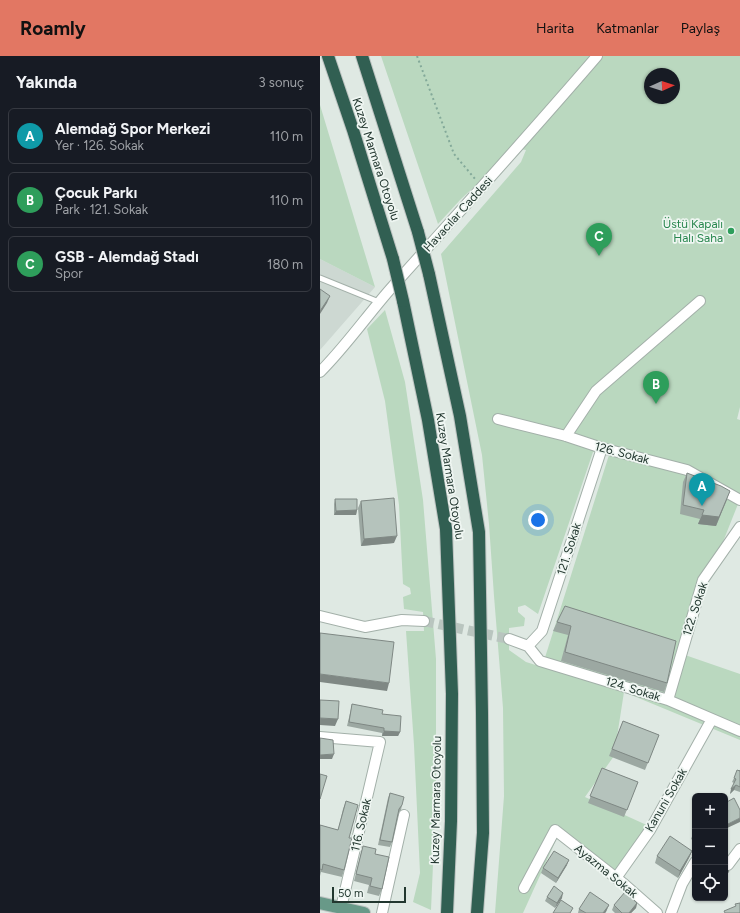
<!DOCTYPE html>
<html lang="tr">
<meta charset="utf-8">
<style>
:root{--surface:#171b24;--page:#242831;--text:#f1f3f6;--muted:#9ea1a6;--line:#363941;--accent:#e27763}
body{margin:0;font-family:Figtree,sans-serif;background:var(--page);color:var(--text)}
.controls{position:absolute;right:12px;bottom:12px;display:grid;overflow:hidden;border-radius:6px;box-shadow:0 1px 3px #0004}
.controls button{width:36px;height:36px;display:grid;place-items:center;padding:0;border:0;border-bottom:1px solid var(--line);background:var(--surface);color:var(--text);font:20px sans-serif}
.compass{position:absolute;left:324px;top:12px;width:36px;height:36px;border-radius:50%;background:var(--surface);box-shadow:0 1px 3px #0004;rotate:87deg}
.scale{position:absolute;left:12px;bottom:10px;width:74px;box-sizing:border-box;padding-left:4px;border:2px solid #22372f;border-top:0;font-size:11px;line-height:14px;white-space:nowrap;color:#22372f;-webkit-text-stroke:3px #eff6f2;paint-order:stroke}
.you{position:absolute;left:218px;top:464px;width:14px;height:14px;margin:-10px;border:3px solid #fff;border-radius:50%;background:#1a73e8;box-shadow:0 0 0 6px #1a73e833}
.badge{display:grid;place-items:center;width:26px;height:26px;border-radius:50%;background:var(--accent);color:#fff;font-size:13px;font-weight:700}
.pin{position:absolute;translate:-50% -33px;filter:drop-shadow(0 1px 2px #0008)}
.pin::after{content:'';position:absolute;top:21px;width:14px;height:12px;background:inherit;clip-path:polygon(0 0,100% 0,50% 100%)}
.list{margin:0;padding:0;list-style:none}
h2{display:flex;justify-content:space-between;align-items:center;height:52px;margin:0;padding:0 16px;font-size:17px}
h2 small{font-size:13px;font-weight:400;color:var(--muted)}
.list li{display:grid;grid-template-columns:26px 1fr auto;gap:12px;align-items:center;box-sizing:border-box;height:56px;margin:0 8px 8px;padding:0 8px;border:1px solid var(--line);border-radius:6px}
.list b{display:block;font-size:15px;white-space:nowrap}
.list p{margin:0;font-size:13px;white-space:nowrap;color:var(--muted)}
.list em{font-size:13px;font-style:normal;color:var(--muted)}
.icon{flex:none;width:22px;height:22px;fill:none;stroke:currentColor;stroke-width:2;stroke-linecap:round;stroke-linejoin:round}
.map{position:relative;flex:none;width:420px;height:857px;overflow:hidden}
header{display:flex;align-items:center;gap:24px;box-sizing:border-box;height:56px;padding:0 20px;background:var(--accent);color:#111}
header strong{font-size:19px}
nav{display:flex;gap:22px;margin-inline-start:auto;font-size:14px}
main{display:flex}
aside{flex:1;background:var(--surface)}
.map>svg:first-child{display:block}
.built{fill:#cdd8d2}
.green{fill:#bad8bf;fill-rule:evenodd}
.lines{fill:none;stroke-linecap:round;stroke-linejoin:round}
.street-tunnel{stroke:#b9c5bf;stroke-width:10;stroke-dasharray:10 5;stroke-linecap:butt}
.lane-casing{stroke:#a3b0a9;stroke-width:7}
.street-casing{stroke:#a3b0a9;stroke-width:12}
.primary-casing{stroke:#bdc3c1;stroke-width:14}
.highway-casing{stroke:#bdc3c1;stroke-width:14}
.path{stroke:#83a999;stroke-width:2;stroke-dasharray:2 3;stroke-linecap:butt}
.lane{stroke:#fff;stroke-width:5}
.street{stroke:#fff;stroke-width:10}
.primary{stroke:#689988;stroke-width:12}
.highway{stroke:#315f52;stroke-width:12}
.highway-bridge-casing{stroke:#bdc3c1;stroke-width:14;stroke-linecap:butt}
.highway-bridge{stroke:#315f52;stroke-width:12}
.wall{fill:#9ca8a2}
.shaded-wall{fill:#7f8884}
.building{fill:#b5c3bc;stroke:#7f8884}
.leisure-dot{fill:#2e9e5b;stroke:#eff6f2;stroke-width:1.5}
.labels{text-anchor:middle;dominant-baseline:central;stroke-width:3.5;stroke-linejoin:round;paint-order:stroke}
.street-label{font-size:12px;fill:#22372f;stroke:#eff6f2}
.leisure-label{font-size:12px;fill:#27864d;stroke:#eff6f2;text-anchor:end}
</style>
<header>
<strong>Roamly</strong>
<nav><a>Harita</a><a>Katmanlar</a><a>Paylaş</a></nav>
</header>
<main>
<aside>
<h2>Yakında<small>3 sonuç</small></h2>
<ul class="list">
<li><span class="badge" style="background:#0f9aa8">A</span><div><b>Alemdağ Spor Merkezi</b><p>Yer · 126. Sokak</p></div><em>110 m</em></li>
<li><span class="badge" style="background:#2e9e5b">B</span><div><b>Çocuk Parkı</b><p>Park · 121. Sokak</p></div><em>110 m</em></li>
<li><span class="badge" style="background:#2e9e5b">C</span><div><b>GSB - Alemdağ Stadı</b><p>Spor</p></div><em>180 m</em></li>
</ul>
</aside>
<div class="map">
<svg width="420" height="857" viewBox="0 0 420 857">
<rect width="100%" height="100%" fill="#dfe9e3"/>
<path class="built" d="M0,203L55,231L0,294Z"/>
<path class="green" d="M61,0H420V351L417,363L420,364V443L385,531L365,599L420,618V684L304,636L294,700L265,741L331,771L298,819L237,782L203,857H175L184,740L183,652L174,540L169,468L162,399L121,198L201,106L206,94L195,92L140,144L118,168ZM330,18H354V42H330ZM273,396L289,399L222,611L206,606L189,594V572L204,570L205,562L198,556V551L205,549L218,558Z
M0,49L55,231L0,203Z
M65,254L85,326L103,444L116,603V740L111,854L93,846L100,817L94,689L86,575H104L103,556L84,553L83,541L91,538L90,532L83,528L79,449L65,345L47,273Z"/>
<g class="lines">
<path class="street-tunnel" d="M104,565L189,583"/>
<defs>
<path id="lane" d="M0,222L59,246"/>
<path id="street" d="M0,316C27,289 48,258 73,230C141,154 210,78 277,0
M178,363L246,380L282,392L367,414L420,444
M246,380L276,335L380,245
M0,560L45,571L82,564L104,565
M189,583L208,590
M208,590L220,605L348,644L420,675
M208,590L222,575L282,392
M348,644L383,524L420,471
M0,681L60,686L21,852
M405,808L408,809L420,793
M296,822L330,774L392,663
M204,832L235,774L304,828L337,857
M62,857L84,759
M351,857L362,828L375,806"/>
<path id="primary" d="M0,847L44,857"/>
<path id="highway" d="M8,0L33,74L73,203
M42,0L98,176
M109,218L140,360L159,476L162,657L163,777L157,857
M83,245L108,364L126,473L132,638L131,765L127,857"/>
</defs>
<use href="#lane" class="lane-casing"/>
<use href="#street" class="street-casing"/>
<use href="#primary" class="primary-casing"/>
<use href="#highway" class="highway-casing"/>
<path class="path" d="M97,0L134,98L156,124"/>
<use href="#lane" class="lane"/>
<use href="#street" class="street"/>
<use href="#primary" class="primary"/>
<use href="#highway" class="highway"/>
<defs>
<path id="highway-bridge" d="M98,176L109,218
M73,203L83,245"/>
</defs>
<use href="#highway-bridge" class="highway-bridge-casing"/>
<use href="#highway-bridge" class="highway-bridge"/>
</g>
<path class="wall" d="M367,417L407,444L396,470L378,468L380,463L360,458L363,426Z
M15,443L37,454L36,459H14V448Z
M41,445L74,487L41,490L38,452Z
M245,550L347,627L344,636L241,605L248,579L233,575L237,566Z
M32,648L62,658L80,676L78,680H62V677L27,670L31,653Z
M303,665L339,679L325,714L289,700Z
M282,712L318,726L304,761L268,747Z
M420,714V736L414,734L410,738L414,727L412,726L414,722Z
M70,737L82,749L81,754L79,756L72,786L70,791L58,789L68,742Z
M26,745L29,782L24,814L22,821L1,816L0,820V769L18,774L23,753Z
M375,773V785L371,783Z
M43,790L55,798L62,833L59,840L47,837L49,829L34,825L41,797Z
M372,795L369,802L358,822L335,807L337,800Z
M247,809L236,827L221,817L223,812Z
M227,841L242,842L235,852L225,845Z
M317,847L316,852L311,857H295L292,854L294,849Z
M289,849L285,857H258L259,853Z"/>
<path class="shaded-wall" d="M10,240L7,247L0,258V255Z
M410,435L396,470L378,468L382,459Z
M37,454L36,459H14L16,455Z
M77,480L74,487L41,490L44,483Z
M0,618L69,627L67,635L0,626Z
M0,662L18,663L15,670L0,669Z
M64,675L80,676L78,680H62Z
M14,698L12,703H0V699Z
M416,729L414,734L410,738L411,733Z
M420,762V766L405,773L406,769Z
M372,795L369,802L358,822L360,815Z
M249,804L247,809L236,827L238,822Z
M243,837L242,842L235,852L237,847Z
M317,847L316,852L311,857H309Z
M289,849L286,856L285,857H283Z"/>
<path class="building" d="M0,233L10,240L0,255Z
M367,417L401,430L410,435L399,461L382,459L384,454L363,449Z
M74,442L77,480L44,483L41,445Z
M15,443H37V454L16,455Z
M245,550L356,585L347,627L245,596L251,570L237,566Z
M0,577L74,586L69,627L0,618Z
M0,644L19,645L18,663L0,662Z
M32,648L63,654L62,658L81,660L80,676L64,675V672L29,666Z
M303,665L339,679L328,707L292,693Z
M0,682L13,684L14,698L0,699Z
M282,712L318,726L307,754L270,740Z
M417,714L420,715V714V731L416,729L411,733L416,723L414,722Z
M0,718L7,720L0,743Z
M70,737L84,741L82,749L79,753L72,786L60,784Z
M414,742L420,754V762L406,769L405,747Z
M26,745L38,749L29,782H32L24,814L3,808L2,814L0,813V769L18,774Z
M350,780L372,795L360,815L337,800Z
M43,790L56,793L55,798L69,801L62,833L50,830L52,822L36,818Z
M234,795L249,804L238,822L223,812Z
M405,812L409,815L405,821Z
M234,830L243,837L237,847L227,841Z
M270,836L289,849L283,857H266L259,853Z
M305,836L317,847L309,857H302L294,849Z
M241,844L253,852L250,857H233Z
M420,847V857H405L404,855L416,850L415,848Z"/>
<circle class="leisure-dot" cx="411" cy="175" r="4"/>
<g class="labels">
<g class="street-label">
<text transform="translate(56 103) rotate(72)">Kuzey Marmara Otoyolu</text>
<text transform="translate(138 158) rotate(-48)">Havacılar Caddesi</text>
<text transform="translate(302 397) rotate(15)">126. Sokak</text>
<text transform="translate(130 420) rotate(81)">Kuzey Marmara Otoyolu</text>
<text transform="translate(249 493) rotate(-72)">121. Sokak</text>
<text transform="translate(375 553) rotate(-72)">122. Sokak</text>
<text transform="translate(313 633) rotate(17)">124. Sokak</text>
<text transform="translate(116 744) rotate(-89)">Kuzey Marmara Otoyolu</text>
<text transform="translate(346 744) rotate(-60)">Kanuni Sokak</text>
<text transform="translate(41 769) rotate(-77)">116. Sokak</text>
<text transform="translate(286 815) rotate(39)">Ayazma Sokak</text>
</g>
<g class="leisure-label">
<text x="403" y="168">Üstü Kapalı<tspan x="403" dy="14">Halı Saha</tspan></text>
</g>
</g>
</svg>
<div class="controls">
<button>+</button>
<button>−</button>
<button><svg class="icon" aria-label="locate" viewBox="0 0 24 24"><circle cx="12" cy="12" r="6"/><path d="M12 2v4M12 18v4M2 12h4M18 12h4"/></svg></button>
</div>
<svg class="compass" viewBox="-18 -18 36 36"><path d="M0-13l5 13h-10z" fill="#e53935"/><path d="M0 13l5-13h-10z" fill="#9ea1a6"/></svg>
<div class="scale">50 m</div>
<div class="you"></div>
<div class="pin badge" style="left:382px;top:450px;background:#0f9aa8">A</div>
<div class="pin badge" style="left:336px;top:348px;background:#2e9e5b">B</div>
<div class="pin badge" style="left:279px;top:200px;background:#2e9e5b">C</div>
</div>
</main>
